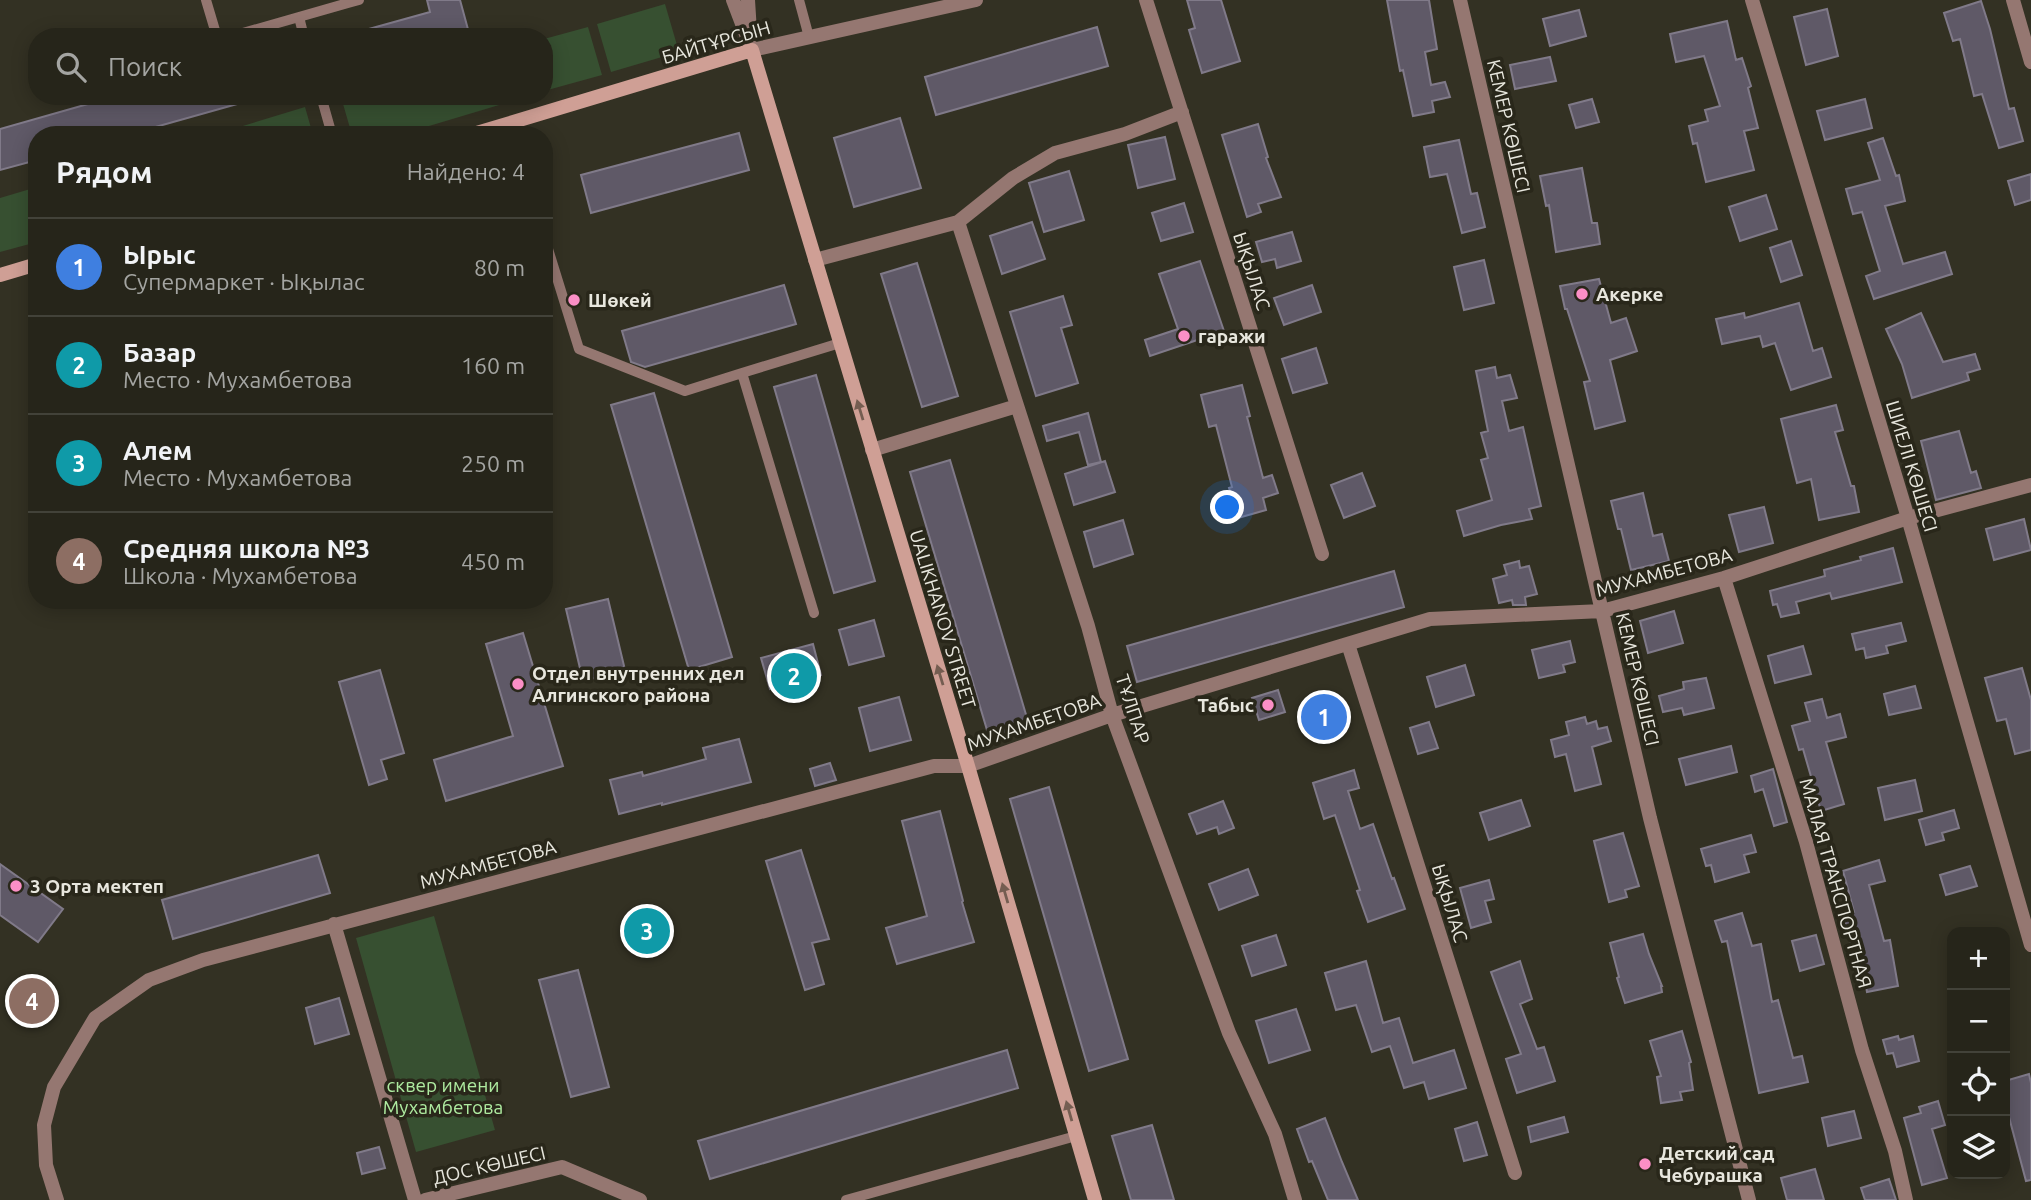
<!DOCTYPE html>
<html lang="ru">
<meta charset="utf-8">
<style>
:root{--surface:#26251a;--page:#323127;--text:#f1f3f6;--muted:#a4a5a2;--line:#424239;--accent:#fb8fc6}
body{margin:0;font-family:Ubuntu,sans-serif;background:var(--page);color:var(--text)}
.controls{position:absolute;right:21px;bottom:21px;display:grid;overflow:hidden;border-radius:14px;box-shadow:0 4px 18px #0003}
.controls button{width:63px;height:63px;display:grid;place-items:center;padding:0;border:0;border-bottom:2px solid var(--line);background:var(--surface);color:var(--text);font:35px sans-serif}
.you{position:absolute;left:1228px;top:508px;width:24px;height:24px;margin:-18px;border:5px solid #fff;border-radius:50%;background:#1a73e8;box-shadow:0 0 0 10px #1a73e833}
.badge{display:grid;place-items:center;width:46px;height:46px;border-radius:50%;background:var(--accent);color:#fff;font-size:23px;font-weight:700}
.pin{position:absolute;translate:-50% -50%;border:4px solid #fff;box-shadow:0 2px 7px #0006}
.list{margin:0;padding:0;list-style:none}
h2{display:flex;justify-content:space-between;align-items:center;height:91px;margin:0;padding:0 28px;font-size:30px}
h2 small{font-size:23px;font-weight:400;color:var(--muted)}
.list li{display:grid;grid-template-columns:46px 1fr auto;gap:21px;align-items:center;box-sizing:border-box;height:98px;padding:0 28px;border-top:2px solid var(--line)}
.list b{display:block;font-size:26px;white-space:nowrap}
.list p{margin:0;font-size:23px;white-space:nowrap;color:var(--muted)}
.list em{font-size:23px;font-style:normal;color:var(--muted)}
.icon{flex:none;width:38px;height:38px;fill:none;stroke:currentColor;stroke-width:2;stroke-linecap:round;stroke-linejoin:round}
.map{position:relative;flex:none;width:2031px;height:1200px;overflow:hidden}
.search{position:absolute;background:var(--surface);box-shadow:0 4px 18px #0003;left:28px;top:28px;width:525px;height:77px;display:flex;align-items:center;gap:18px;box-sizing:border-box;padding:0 24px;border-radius:28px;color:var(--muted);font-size:26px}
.panel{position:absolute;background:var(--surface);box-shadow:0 4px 18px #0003;left:28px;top:126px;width:525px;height:483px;border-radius:28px}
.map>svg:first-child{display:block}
.green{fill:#375031}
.building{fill:#5f5967;stroke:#807a89;stroke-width:2}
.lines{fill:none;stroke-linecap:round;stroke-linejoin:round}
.lane{stroke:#957771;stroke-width:10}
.street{stroke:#957771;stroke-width:14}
.secondary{stroke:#cf9f95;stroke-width:14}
.oneway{fill:#745d51}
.poi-dot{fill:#fb8fc6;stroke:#29271a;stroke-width:2.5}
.labels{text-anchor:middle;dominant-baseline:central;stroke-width:7;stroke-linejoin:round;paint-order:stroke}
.street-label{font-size:19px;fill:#e8e7de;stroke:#29271a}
.poi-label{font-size:19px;font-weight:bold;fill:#e8e7de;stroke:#29271a;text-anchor:start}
.park-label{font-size:19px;fill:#aeeba0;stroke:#29271a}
</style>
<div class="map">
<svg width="2031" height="1200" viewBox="0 0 2031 1200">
<rect width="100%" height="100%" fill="#333123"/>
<path class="green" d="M665,4L679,52L611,72L597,24Z
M588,27L602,75L544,91V39Z
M345,96H515L516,100L399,135H352L341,97Z
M305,107L313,135H213Z
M37,187V242L0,252V198Z
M434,916L495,1130L416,1152L356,938Z"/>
<path class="building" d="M427,0H460L469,33L455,37H359L358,32L430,12Z
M1187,0H1221L1240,61L1202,73L1189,30L1195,28Z
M1387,0H1429L1437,49L1425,52L1431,85L1445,82L1450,97L1432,101L1434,112L1413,116L1403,70L1400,71Z
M1981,1L1990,29L2009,109L2014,108L2023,141L1999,148L1982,94L1974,96L1960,39L1953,41L1944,13Z
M1827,9L1838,56L1806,65L1794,17Z
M1579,10L1586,36L1550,46L1543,19Z
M1727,21L1736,60L1742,58L1751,86L1748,88L1758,128L1744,131L1754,170L1706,182L1697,143L1693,144L1689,126L1708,121L1705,110L1720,106L1704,56L1676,62L1670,34Z
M1097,27L1108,66L936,115L925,77Z
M1550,57L1556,81L1515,89L1510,65Z
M116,96H248V101L127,135H37V160L0,170V129Z
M1592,99L1599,122L1576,128L1569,105Z
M1865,99L1872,128L1825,140L1817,111Z
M900,118L921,188L854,207L834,138Z
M1258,124L1268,157L1266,158L1281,197L1258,204L1261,212L1247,217L1222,135Z
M739,133L749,170L591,213L581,175Z
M1165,137L1175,179L1138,188L1128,145Z
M1883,138L1896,176L1899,175L1905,201L1885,206L1903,264L1945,252L1952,274L1874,299L1866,276L1880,271L1862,212L1853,214L1846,189L1880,180L1868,143Z
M1459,140L1471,194L1477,193L1485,227L1462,233L1447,174L1430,177L1424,147Z
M1582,168L1592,223H1597L1600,244L1556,252L1549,205L1546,206L1540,176Z
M1069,171L1084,220L1044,232L1029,183Z
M2031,174V200L2015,205L2008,181Z
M1766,195L1777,229L1740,241L1729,207Z
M1184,203L1193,232L1161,241L1152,213Z
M1032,222L1045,259L1002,274L990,236Z
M1292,232L1301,261L1277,268L1275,259L1262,262L1256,242Z
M1791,241L1802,275L1781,282L1770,248Z
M1484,260L1494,303L1464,310L1454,267Z
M1200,261L1224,331L1150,356L1145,340L1178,329L1159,274Z
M917,263L958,396L922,407L881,274Z
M1599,279L1611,323L1626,318L1637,351L1610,360L1625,421L1595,429L1584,382L1590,381L1567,309H1565L1560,286Z
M784,285L796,324L645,367L631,362L622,331Z
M1312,285L1321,312L1284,325L1274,298Z
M1063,296L1072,325L1061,328L1078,383L1036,396L1010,312Z
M1799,303L1813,351L1822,348L1831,377L1791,390L1775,343L1763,347L1760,336L1722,344L1716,319L1744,313L1745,318Z
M1921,313L1943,362L1975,354L1980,369L1967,373L1969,380L1912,398L1902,364L1886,329Z
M1316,348L1327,383L1293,393L1282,359Z
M1495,367L1497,378L1510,375L1517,398L1502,401L1509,431L1523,427L1541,506L1529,509L1532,519L1501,525L1464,536L1457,511L1492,500L1481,460L1488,458L1481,433L1488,431L1476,371Z
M816,375L875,581L834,593L774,387Z
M1242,385L1250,416L1247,417L1263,478L1272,475L1278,493L1263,498L1266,510L1238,518L1229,488L1232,487L1216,425L1209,427L1201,395Z
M654,393L732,657L689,670L611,405Z
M1836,405L1843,430L1835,432L1851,486H1854L1859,512L1819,520L1811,479L1797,483L1781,419Z
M1088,413L1101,462L1088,465L1079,432L1047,441L1043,426Z
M1959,431L1971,473L1976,471L1981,488L1936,500L1921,441Z
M950,460L1030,728L990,740L910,472Z
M1105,461L1115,492L1074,505L1065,474Z
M1362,473L1375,506L1344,518L1331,485Z
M1643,493L1653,536L1662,534L1669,561L1631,570L1621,529H1618L1611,501Z
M1764,507L1773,543L1739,552L1729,515Z
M2024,519L2031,550L1994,560L1986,529Z
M1123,520L1133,554L1094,567L1084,532Z
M1893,548L1902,582L1832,599L1830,593L1796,602L1799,613L1781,617L1777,604L1773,605L1770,591L1825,576L1824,570L1861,560L1860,557Z
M1519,561L1520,568L1529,566L1537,594L1525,597L1526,605H1513L1512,600L1499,603L1493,579L1507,575L1504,565Z
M1394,571L1404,607L1137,682L1127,646Z
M608,599L625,670L583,681L566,609Z
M1674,611L1683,643L1648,653L1640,621Z
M874,620L884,656L849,665L839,630Z
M1901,623L1906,641L1886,646L1888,653L1866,658L1864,648L1856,650L1852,634Z
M523,633L563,766L446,801L434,760L513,736L486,644Z
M1570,641L1575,662L1563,665L1565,672L1539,678L1532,650Z
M813,644L821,675L770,689L761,658Z
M1803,646L1811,674L1775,683L1768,656Z
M1465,665L1474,695L1436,707L1427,677Z
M2022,668L2031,700V750L2015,754L2006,719L1997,721L1985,678Z
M380,670L404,753L381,760L387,779L369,785L339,682Z
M1706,678L1714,708L1684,715L1682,708L1663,712L1659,696L1684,689L1683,682Z
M1915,686L1921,708L1889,715L1884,694Z
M1278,690L1285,712L1259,720L1252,698Z
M899,697L911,740L870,751L859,708Z
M1822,699L1827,718L1840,714L1846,737L1826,742L1844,804L1821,811L1803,749L1799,750L1792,726L1810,721L1805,703Z
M1336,701L1343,722L1312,732L1305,712Z
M1585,717L1587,724L1596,721L1598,729L1607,727L1611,741L1592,747L1601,784L1575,791L1566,754L1555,757L1551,740L1569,735L1566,722Z
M1429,722L1438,748L1418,754L1410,728Z
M739,739L751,782L662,805V803L619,814L610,780L642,772L643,776L706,759L703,748Z
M1731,746L1737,772L1686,785L1679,759Z
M830,763L836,780L815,786L810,769Z
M1773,769L1787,822L1774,826L1763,789L1755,792L1751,776Z
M1354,770L1359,788L1348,791L1360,829L1373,824L1392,879L1394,878L1405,909L1368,922L1357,891L1360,890L1335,815L1324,819L1313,783Z
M1915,780L1922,811L1885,820L1878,788Z
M1049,787L1128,1059L1089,1071L1010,799Z
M1521,800L1530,826L1489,840L1480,813Z
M1223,801L1234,828L1219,834L1217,827L1197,834L1189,814Z
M1954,810L1959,828L1942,833L1944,840L1926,845L1919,820Z
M940,811L963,901L962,902L974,942L897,964L886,928L927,916L902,821Z
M1623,833L1639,886L1625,890L1627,897L1609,902L1594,841Z
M1751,835L1756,852L1744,855L1749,872L1715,882L1711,865L1706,866L1701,849Z
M801,850L829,939L812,943L824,984L805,990L766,861Z
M318,855L330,893L173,939L162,900Z
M1879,860L1885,881L1869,885L1884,941L1890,940L1898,986L1867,992L1858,941L1851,943L1843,915L1854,912L1843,871Z
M0,864L63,909L38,942L0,915Z
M1970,866L1977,886L1946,895L1940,875Z
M1248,869L1258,895L1219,910L1209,884Z
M1489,880L1494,899L1485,901L1491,922L1471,928L1460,888Z
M657,910L667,943L636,952L626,919Z
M1742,913L1752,946L1761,944L1772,1002L1778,1000L1793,1058L1802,1056L1808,1082L1759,1093L1727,941L1722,942L1715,921Z
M1643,934L1649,954L1662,986H1661L1662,992L1625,1003L1617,978L1619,977L1610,943Z
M1276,935L1286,965L1252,976L1242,946Z
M1816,935L1824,964L1800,971L1792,941Z
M1366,961L1383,1023L1399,1018L1413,1063L1454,1050L1466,1088L1429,1099L1424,1082L1404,1088L1390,1046L1372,1052L1356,1005L1336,1010L1325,973Z
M1520,961L1532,999L1520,1004L1537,1049L1544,1047L1555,1081L1517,1093L1506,1059L1521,1054L1491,972Z
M578,970L609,1087L571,1097L539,980Z
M339,998L349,1034L315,1044L306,1008Z
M1296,1009L1310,1050L1269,1063L1256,1021Z
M1682,1031L1691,1062L1689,1063L1693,1090L1680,1092L1682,1100L1661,1103L1657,1077L1661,1076L1650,1041Z
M1898,1036L1899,1040L1913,1036L1919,1061L1897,1067L1893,1053L1887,1054L1883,1040Z
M1007,1050L1018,1088L710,1179L698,1141Z
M2029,1074L2031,1083V1180L2026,1181L2005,1102V1081Z
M1938,1101L1945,1125L1932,1129L1947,1178L1922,1185L1904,1118L1921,1113L1919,1107Z
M1854,1111L1861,1138L1828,1146L1822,1118Z
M1564,1117L1568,1132L1531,1142L1528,1127Z
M1325,1118L1342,1162L1358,1200H1328L1312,1161L1309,1162L1297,1129Z
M1477,1122L1487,1155L1464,1161L1455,1129Z
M1152,1125L1174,1200H1131L1112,1136Z
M379,1147L385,1168L362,1174L357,1153Z
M1815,1169L1824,1200H1787L1781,1178Z
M1889,1179L1896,1200H1865L1861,1188Z"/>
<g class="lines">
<path class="lane" d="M206,0L217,37
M799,0L809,37
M348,3L359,0
M299,17L304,37
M229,37L348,3L347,0
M321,96L332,135
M544,236L579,349L685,391L742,373
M814,613L742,373L840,343
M846,1200L1076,1136"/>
<path class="street" d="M733,0L752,50
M748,0L750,32
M1146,0L1322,554
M1460,0L1650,818L1749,1200
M1752,0L1908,518L2031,945
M2013,0L2031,62
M752,50L976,0
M958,222L1088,626L1112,715L1229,1033L1275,1134L1295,1200
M815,260L958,222L1013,178L1055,153L1125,134L1182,112
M872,450L1017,406
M1724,578L1806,842L1862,1050L1895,1151L1906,1200
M1348,644L1515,1173
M334,924L415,1200
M57,1200L46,1165L44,1125L54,1087L95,1018L149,980L203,960L934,766H968L1112,715L1430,619L1602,611L1724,578L1908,518L2031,485
M425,1200L562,1167L640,1200"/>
<path class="secondary" d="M470,135L752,50L968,766L1095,1200
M0,275L37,264"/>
</g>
<defs><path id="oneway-solid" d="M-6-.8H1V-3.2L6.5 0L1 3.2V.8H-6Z" transform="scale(1.75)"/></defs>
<g class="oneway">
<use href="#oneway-solid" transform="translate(860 410) rotate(-107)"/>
<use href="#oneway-solid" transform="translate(940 675) rotate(-107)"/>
<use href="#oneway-solid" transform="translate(1005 893) rotate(-106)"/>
<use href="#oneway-solid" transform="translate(1069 1111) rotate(-106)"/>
</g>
<g class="poi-dot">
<circle cx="1582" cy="294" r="7"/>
<circle cx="574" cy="300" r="7"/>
<circle cx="1184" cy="336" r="7"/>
<circle cx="518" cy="684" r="7"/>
<circle cx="1268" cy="705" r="7"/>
<circle cx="16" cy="886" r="7"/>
<circle cx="1645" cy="1164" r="7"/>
</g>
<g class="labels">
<g class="street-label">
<text transform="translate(716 42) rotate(-16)">БАЙТҰРСЫН</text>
<text transform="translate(1509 126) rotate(77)">КЕМЕР КӨШЕСІ</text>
<text transform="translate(1252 271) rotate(72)">ЫҚЫЛАС</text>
<text transform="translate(1912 466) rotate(73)">ШИЕЛІ КӨШЕСІ</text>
<text transform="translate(1664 572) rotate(-15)">МУХАМБЕТОВА</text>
<text transform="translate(943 619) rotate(73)">UALIKHANOV STREET</text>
<text transform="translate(1638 679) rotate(77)">КЕМЕР КӨШЕСІ</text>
<text transform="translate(1133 709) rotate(72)">ТҰЛПАР</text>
<text transform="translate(1034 722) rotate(-19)">МУХАМБЕТОВА</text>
<text transform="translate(488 864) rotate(-15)">МУХАМБЕТОВА</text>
<text transform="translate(1836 883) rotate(74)">МАЛАЯ ТРАНСПОРТНАЯ</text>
<text transform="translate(1450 903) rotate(73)">ЫҚЫЛАС</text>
<text transform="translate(489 1165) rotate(-13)">ДОС КӨШЕСІ</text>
</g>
<g class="poi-label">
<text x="1596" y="294">Акерке</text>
<text x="588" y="300">Шөкей</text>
<text x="1198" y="336">гаражи</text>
<text x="532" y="673">Отдел внутренних дел<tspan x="532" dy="22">Алгинского района</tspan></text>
<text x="1254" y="705" text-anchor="end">Табыс</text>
<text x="30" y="886">3 Орта мектеп</text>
<text x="1659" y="1153">Детский сад<tspan x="1659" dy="22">Чебурашка</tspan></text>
</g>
<g class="park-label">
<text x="443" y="1085">сквер имени<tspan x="443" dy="22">Мухамбетова</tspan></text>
</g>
</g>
</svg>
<div class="controls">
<button>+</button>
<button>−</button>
<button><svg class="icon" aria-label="locate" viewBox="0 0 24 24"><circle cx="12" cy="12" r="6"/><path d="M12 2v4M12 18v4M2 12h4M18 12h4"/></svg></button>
<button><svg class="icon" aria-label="layers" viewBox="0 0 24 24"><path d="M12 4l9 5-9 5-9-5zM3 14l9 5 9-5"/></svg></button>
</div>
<div class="you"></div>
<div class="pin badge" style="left:1324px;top:717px;background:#3f7fe0">1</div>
<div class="pin badge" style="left:794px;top:676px;background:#0f9aa8">2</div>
<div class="pin badge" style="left:647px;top:931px;background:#0f9aa8">3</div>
<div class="pin badge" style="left:32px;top:1001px;background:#8d6e63">4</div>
<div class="search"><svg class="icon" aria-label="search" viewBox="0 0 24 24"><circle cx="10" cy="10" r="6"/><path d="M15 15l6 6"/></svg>Поиск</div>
<section class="panel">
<h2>Рядом<small>Найдено: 4</small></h2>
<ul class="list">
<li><span class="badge" style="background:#3f7fe0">1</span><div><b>Ырыс</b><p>Супермаркет · Ықылас</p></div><em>80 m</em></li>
<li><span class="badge" style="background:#0f9aa8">2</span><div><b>Базар</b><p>Место · Мухамбетова</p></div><em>160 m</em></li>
<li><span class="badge" style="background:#0f9aa8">3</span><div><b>Алем</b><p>Место · Мухамбетова</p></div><em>250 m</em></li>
<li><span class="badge" style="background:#8d6e63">4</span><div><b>Средняя школа №3</b><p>Школа · Мухамбетова</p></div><em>450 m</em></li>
</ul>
</section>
</div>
